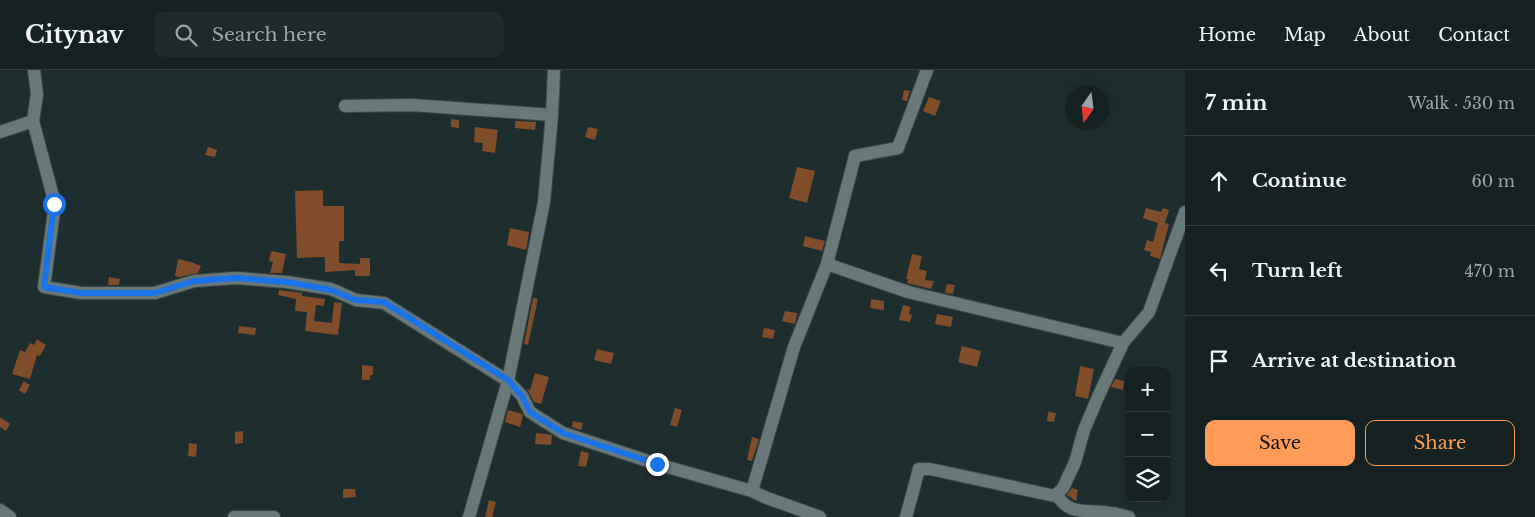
<!DOCTYPE html>
<meta charset="utf-8">
<style>
:root{--surface:#162222;--page:#1f2a2a;--text:#f1f3f6;--muted:#9ea4a5;--line:#353f40;--accent:#fe9b58}
body{margin:0;font-family:"Libre Baskerville",serif;background:var(--page);color:var(--text)}
.controls{position:absolute;right:15px;bottom:15px;display:grid;overflow:hidden;border-radius:10px;box-shadow:0 5px 20px #0002}
.controls button{width:45px;height:45px;display:grid;place-items:center;padding:0;border:0;border-bottom:1px solid var(--line);background:var(--surface);color:var(--text);font:25px sans-serif}
.compass{position:absolute;left:1065px;top:15px;width:45px;height:45px;border-radius:50%;background:var(--surface);box-shadow:0 5px 20px #0002;rotate:194deg}
.stop{position:absolute;width:15px;height:15px;margin:-11px;border:4px solid #1a73e8;border-radius:50%;background:#fff}
.stop.end{background:#1a73e8;border-color:#fff;box-shadow:0 1px 5px #0008}
.list{margin:0;padding:0;list-style:none}
h2{display:flex;justify-content:space-between;align-items:center;height:65px;margin:0;padding:0 20px;font-size:21px}
h2 small{font-size:16px;font-weight:400;color:var(--muted)}
.list li{display:grid;grid-template-columns:32px 1fr auto;gap:15px;align-items:center;box-sizing:border-box;height:90px;padding:0 20px;border-top:1px solid var(--line)}
.list b{display:block;font-size:19px;white-space:nowrap}
.list em{font-size:16px;font-style:normal;color:var(--muted)}
.actions{display:flex;gap:10px;padding:15px 20px}
.actions a{flex:1;padding:11px 0;border:1px solid var(--accent);border-radius:10px;text-align:center;font-size:18px;color:var(--accent)}
.actions .main{background:var(--accent);color:#111}
.icon{flex:none;width:28px;height:28px;fill:none;stroke:currentColor;stroke-width:2;stroke-linecap:round;stroke-linejoin:round}
.map{position:relative;flex:none;width:1185px;height:447px;overflow:hidden}
header{display:flex;align-items:center;gap:30px;box-sizing:border-box;height:70px;padding:0 25px;background:var(--surface);border-bottom:1px solid var(--line)}
header strong{font-size:24px}
nav{display:flex;gap:28px;margin-inline-start:auto;font-size:18px}
.search{width:350px;height:45px;background:var(--page);display:flex;align-items:center;gap:12px;box-sizing:border-box;padding:0 18px;border-radius:10px;color:var(--muted);font-size:19px}
main{display:flex}
aside{flex:1;background:var(--surface)}
.map>svg:first-child{display:block}
.building{fill:#804d2a}
.lines{fill:none;stroke-linecap:round;stroke-linejoin:round}
.minor-casing{stroke:#3e4b4c;stroke-width:14}
.minor{stroke:#69797a;stroke-width:12}
.route{stroke:#1a73e8;stroke-width:6}
</style>
<header>
<strong>Citynav</strong>
<div class="search"><svg class="icon" aria-label="search" viewBox="0 0 24 24"><circle cx="10" cy="10" r="6"/><path d="M15 15l6 6"/></svg>Search here</div>
<nav><a>Home</a><a>Map</a><a>About</a><a>Contact</a></nav>
</header>
<main>
<div class="map">
<svg width="1185" height="447" viewBox="0 0 1185 447">
<rect width="100%" height="100%" fill="#1e2d2d"/>
<path class="building" d="M904,20L910,21L907,31L902,30Z
M929,27L941,31L935,46L923,41Z
M451,49L459,50V58L451,57Z
M515,51L536,52L535,60L515,58Z
M475,57L498,60L495,83L482,81L483,73L474,72Z
M588,57L598,59L595,70L585,67Z
M208,77L217,80L215,87L205,85Z
M797,97L815,101L807,133L789,128Z
M323,120V136H344V171H339V193L360,194V188H370V206H355V200L325,202V187L297,188L295,121Z
M1146,138L1161,142L1163,138L1169,140L1165,153L1169,154L1160,189L1150,186L1151,182L1144,180L1147,170L1153,172L1158,153L1143,148Z
M510,158L529,162L526,180L507,175Z
M805,166L825,171L822,181L803,176Z
M271,181L286,184L282,203H270L273,192L269,191Z
M912,184L922,186L919,199L927,201L925,210L934,211L931,219L907,213L908,209H906Z
M178,189L191,192L201,196L198,203L179,207L175,206Z
M109,207L120,209L119,215H108Z
M947,214L955,215L953,224L945,223Z
M279,220L302,223V226L325,229L324,236L316,235L314,251L332,253L334,232L342,233L338,265L305,261L307,242L295,241L296,229L278,225Z
M533,228L538,229L528,275L524,274Z
M871,229L884,231V240L870,238Z
M903,235L911,237L909,244L912,245L910,252L899,250Z
M785,241L797,243L795,254L782,251Z
M937,244L953,247L951,257L935,254Z
M239,256L256,258L255,265L238,263Z
M764,258L775,260L773,269L762,267Z
M37,269L46,275L40,286L37,285L30,309L12,304L20,280L25,282L30,273L34,275Z
M962,276L981,281L977,297L958,292Z
M597,279L614,283L611,294L594,290Z
M362,295L373,296V305H370V310H362Z
M1080,296L1094,299L1088,329L1075,326Z
M535,303L549,307L541,334L534,332L527,319L530,320Z
M1115,309L1124,311L1123,320L1111,317Z
M24,311L30,315L25,324L19,320Z
M675,338L682,340L677,357L670,355Z
M508,340L522,344L523,346L520,357L505,352Z
M1048,342L1056,343L1054,352L1047,351Z
M0,347L10,354L6,361L0,357Z
M573,351L583,353L581,360L569,356L572,357Z
M243,361V373L235,374V362Z
M536,363L552,365L551,375L535,374Z
M752,367L759,369L752,391L747,390Z
M189,373L197,374L196,387L188,386Z
M581,381L589,383L586,397L578,396Z
M1072,418L1078,420L1076,431L1067,425Z
M343,419H355L356,427L343,428Z
M489,430L496,432L492,447H485Z"/>
<g class="lines">
<defs>
<path id="minor" d="M345,36L412,35L552,45
M33,51L55,134L44,217L81,223H155L194,211L236,208L287,212L331,219L356,230L384,233L508,311L522,326L530,342L563,363L657,394L752,421L767,428L820,447
M0,62L33,51L37,24L34,0
M827,194L908,222L1123,273
M752,421L794,277L827,194L855,86L898,78L927,0
M1055,426L1057,425C1070,447 1089,439 1110,443C1116,443 1123,446 1129,447
M0,440L10,447
M234,447H274
M469,447L508,311L544,132L552,45L554,0
M906,447L919,399H930L1055,426L1063,418L1075,392L1084,360L1098,327L1123,273L1149,242L1185,142"/>
</defs>
<use href="#minor" class="minor-casing"/>
<use href="#minor" class="minor"/>
</g>
<g class="lines">
<path class="route" d="M54,134L44,217L81,223H155L194,211L236,208L287,212L331,220L356,230L384,232L508,310L522,326L530,342L563,363L657,394"/>
</g>
</svg>
<div class="controls">
<button>+</button>
<button>−</button>
<button><svg class="icon" aria-label="layers" viewBox="0 0 24 24"><path d="M12 4l9 5-9 5-9-5zM3 14l9 5 9-5"/></svg></button>
</div>
<svg class="compass" viewBox="-18 -18 36 36"><path d="M0-13l5 13h-10z" fill="#e53935"/><path d="M0 13l5-13h-10z" fill="#9ea4a5"/></svg>
<div class="stop" style="left:54px;top:134px"></div>
<div class="stop end" style="left:657px;top:394px"></div>
</div>
<aside>
<h2>7 min<small>Walk · 530 m</small></h2>
<ul class="list">
<li><svg class="icon" aria-label="ahead" viewBox="0 0 24 24"><path d="M12 20V5M6 11l6-6 6 6"/></svg><div><b>Continue</b></div><em>60 m</em></li>
<li><svg class="icon" aria-label="left" viewBox="0 0 24 24"><path d="M17 20v-9H6M10 6l-5 5 5 5"/></svg><div><b>Turn left</b></div><em>470 m</em></li>
<li><svg class="icon" aria-label="arrive" viewBox="0 0 24 24"><path d="M6 21V4h12l-3 4 3 4H6"/></svg><div><b>Arrive at destination</b></div></li>
</ul>
<div class="actions"><a class="main">Save</a><a>Share</a></div>
</aside>
</main>
